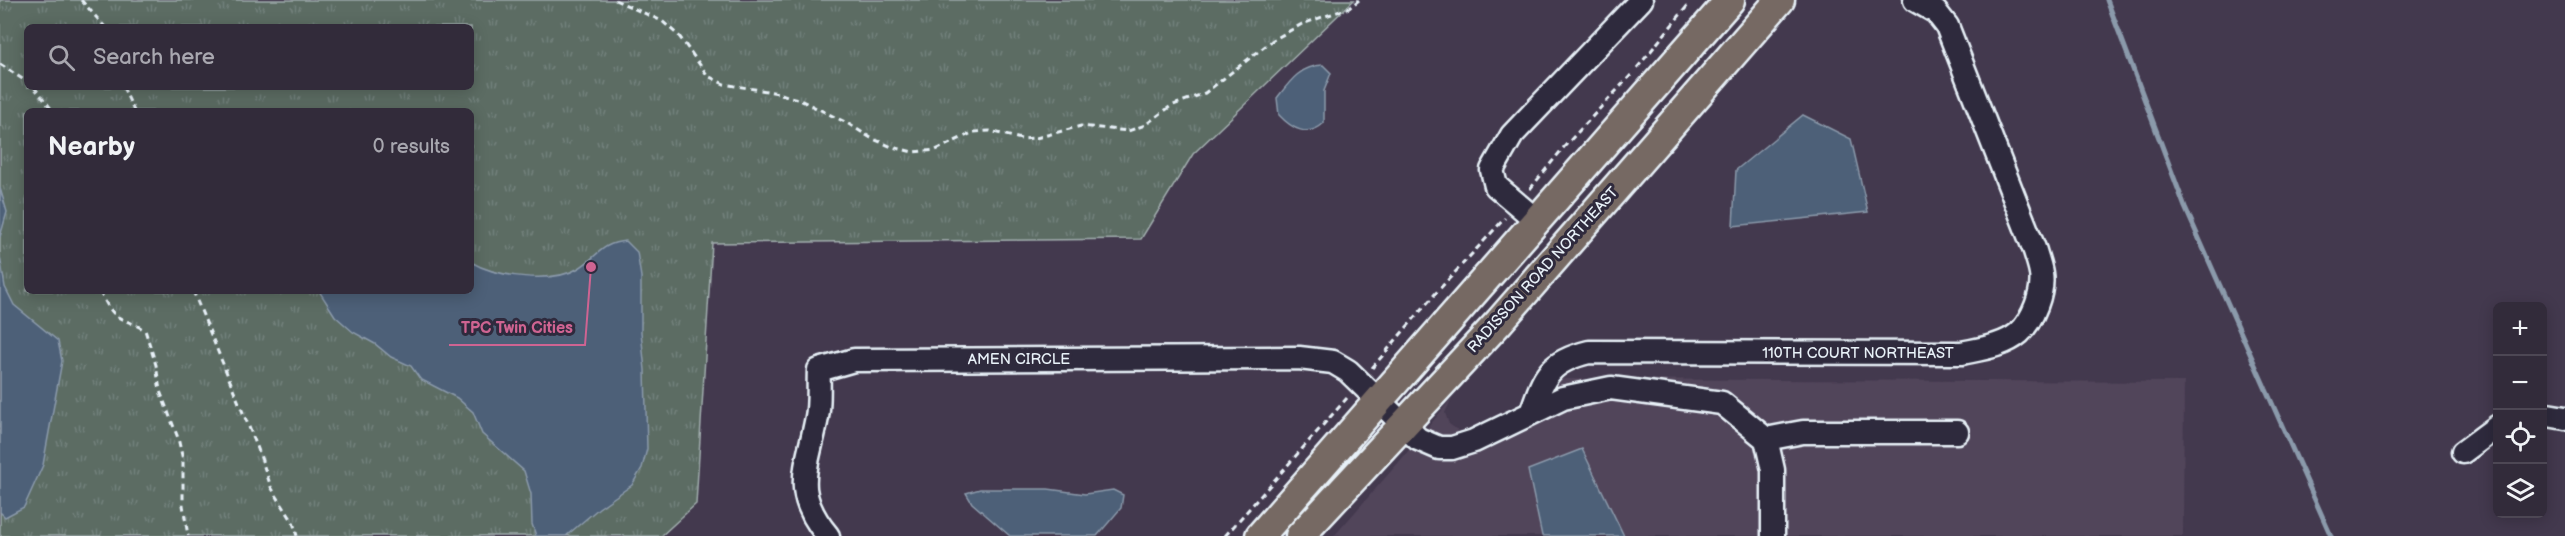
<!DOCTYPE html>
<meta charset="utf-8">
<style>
:root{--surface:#322b3a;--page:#3d3745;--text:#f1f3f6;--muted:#a8a7af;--line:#4d4754}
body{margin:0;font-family:"Balsamiq Sans",sans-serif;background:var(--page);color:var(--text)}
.controls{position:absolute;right:18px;bottom:18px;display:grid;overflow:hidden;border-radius:9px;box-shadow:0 3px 15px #0003}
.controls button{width:54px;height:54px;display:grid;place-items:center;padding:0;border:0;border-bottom:2px solid var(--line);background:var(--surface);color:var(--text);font:30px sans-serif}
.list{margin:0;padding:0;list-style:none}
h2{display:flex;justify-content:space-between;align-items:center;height:78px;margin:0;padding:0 24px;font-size:26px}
h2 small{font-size:20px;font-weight:400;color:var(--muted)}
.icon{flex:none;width:33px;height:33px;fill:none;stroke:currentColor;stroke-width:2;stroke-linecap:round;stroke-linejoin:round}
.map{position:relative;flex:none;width:2565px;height:536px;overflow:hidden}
.search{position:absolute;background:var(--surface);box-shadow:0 3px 15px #0003;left:24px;top:24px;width:450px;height:66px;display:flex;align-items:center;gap:15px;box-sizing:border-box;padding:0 21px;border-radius:9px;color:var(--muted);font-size:22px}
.panel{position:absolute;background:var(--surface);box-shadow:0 3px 15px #0003;left:24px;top:108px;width:450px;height:186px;border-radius:9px}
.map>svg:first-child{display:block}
.built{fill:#51445a}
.grass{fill:url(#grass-tufts);stroke:#a2aeae;stroke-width:1.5;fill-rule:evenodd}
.water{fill:#4d6078;stroke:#8b9aab;stroke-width:1.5}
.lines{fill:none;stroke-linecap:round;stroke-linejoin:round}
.stream{stroke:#8b9aab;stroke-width:5}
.minor-casing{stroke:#e8f1f8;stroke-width:27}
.major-casing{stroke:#e8f1f8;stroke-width:33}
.path{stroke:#e8f1f8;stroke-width:3;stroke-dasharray:6 4.5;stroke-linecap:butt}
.minor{stroke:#2f2a3d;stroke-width:22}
.major{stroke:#766964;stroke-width:28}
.labels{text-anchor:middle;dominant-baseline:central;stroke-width:6;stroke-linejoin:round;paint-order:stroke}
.street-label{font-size:15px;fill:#e8f1f8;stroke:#2f2a3d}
.leader{fill:none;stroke:#cf6492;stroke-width:2}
.callout-dot{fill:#cf6492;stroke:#2f2a3d;stroke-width:2}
.callout-label{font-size:16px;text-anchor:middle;font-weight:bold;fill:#cf6492;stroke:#2f2a3d;stroke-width:6;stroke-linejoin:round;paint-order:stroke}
</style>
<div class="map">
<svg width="2565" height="536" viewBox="0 0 2565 536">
<defs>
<pattern id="grass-tufts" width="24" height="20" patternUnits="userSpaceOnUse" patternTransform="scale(1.5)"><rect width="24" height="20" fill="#5b6c64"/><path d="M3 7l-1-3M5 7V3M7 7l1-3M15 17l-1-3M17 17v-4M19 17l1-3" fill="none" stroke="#73817b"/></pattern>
</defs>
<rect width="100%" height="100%" fill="#43394e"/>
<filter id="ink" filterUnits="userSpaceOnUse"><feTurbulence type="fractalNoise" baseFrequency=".0167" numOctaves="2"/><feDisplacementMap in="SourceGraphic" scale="12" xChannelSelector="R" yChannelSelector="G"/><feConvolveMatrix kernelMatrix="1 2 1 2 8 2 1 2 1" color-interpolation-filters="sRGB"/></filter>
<g filter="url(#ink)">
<path class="built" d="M1557,379L2184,382L2183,536H1334L1399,462L1452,398L1445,413L1449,424L1459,431L1470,430L1552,391Z"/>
<path class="grass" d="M0,0H1354L1193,154L1141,239L712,243L696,504L661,536H0ZM27,27H471V87H27ZM27,111H471V291H27Z"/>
<path class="water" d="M1323,65L1331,73L1324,91V123C1308,138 1292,129 1279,115L1277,98C1290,81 1300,66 1323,65Z
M1803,115L1851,139L1868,212L1733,226L1736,170Z
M0,188L7,212L0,237Z
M626,241L637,252L641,277V332L645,370L647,449L642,468L632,485L599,508L566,536H536L532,524L531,494L524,471L482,434L473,412L457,398L420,379L411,366L391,357L375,344L353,332L335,316L319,291H471V262C496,277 553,284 579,268C598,256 601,243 626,241Z
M0,256L5,287L14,305L58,341L62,361L43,465L24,507L5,517L0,512Z
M1582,449L1624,536H1542L1528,470Z
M980,489H1048L1085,494L1113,490L1123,495L1121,508L1097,536H1010L972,503L966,493Z"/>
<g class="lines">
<path class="stream" d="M2107,0L2185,207L2331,536"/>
<defs>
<path id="minor" d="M1536,220L1496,186L1492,170L1512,135L1641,0
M1531,413C1544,376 1548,362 1589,352L1962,353C1980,349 2004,346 2019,333C2033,320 2044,292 2041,273C2040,266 2037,258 2035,251L1947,26L1936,12L1915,0
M2542,414L2565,418
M1766,439L1803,432H1957
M2463,452L2498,426
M828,536C790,491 808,467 817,417C820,402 818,385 819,370L854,360L1299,358L1333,362L1348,371L1418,439L1439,448H1452L1474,441L1563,398L1611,388L1722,403L1766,439L1773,470V536"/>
<path id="major" d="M1260,536L1730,0
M1300,536L1499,322L1780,0"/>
</defs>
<use href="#minor" class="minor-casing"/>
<use href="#major" class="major-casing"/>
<path class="path" d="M81,0L105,27
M615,0L662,21L679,36L708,76L724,84L778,93L800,100L847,123L871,138L892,147L913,152L936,150L974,132L990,131L1021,139L1036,138L1081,126L1128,131L1145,125L1171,106L1205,93L1273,40L1302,24L1349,8L1359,0
M0,64L27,82
M1637,68L1689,4
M34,87L53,111
M123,87L134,111
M1530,189L1564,147L1631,75
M100,291C115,323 118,315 145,330L156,365L160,391L178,438L183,460V505L188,536
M193,291L258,449L271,487L293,522L297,536
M1372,368L1435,294L1505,218
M1225,536L1347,398"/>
<use href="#minor" class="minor"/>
<use href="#major" class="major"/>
</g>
</g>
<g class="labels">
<g class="street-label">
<text transform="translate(1543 270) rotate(-48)">RADISSON ROAD NORTHEAST</text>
<text x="1858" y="353">110TH COURT NORTHEAST</text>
<text x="1019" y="359">AMEN CIRCLE</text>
</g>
</g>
<path class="leader" d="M591 267L585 345H449"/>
<circle class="callout-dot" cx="591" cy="267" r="6"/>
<g class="callout-label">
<text x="517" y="333">TPC Twin Cities</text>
</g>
</svg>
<div class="controls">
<button>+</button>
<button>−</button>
<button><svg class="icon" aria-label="locate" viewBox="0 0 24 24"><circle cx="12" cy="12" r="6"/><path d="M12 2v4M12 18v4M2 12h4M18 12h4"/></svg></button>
<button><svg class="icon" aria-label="layers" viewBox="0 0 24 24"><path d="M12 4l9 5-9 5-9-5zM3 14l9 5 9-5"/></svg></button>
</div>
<div class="search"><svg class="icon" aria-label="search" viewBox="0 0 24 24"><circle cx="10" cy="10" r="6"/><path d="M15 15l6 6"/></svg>Search here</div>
<section class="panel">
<h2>Nearby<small>0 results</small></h2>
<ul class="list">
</ul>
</section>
</div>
